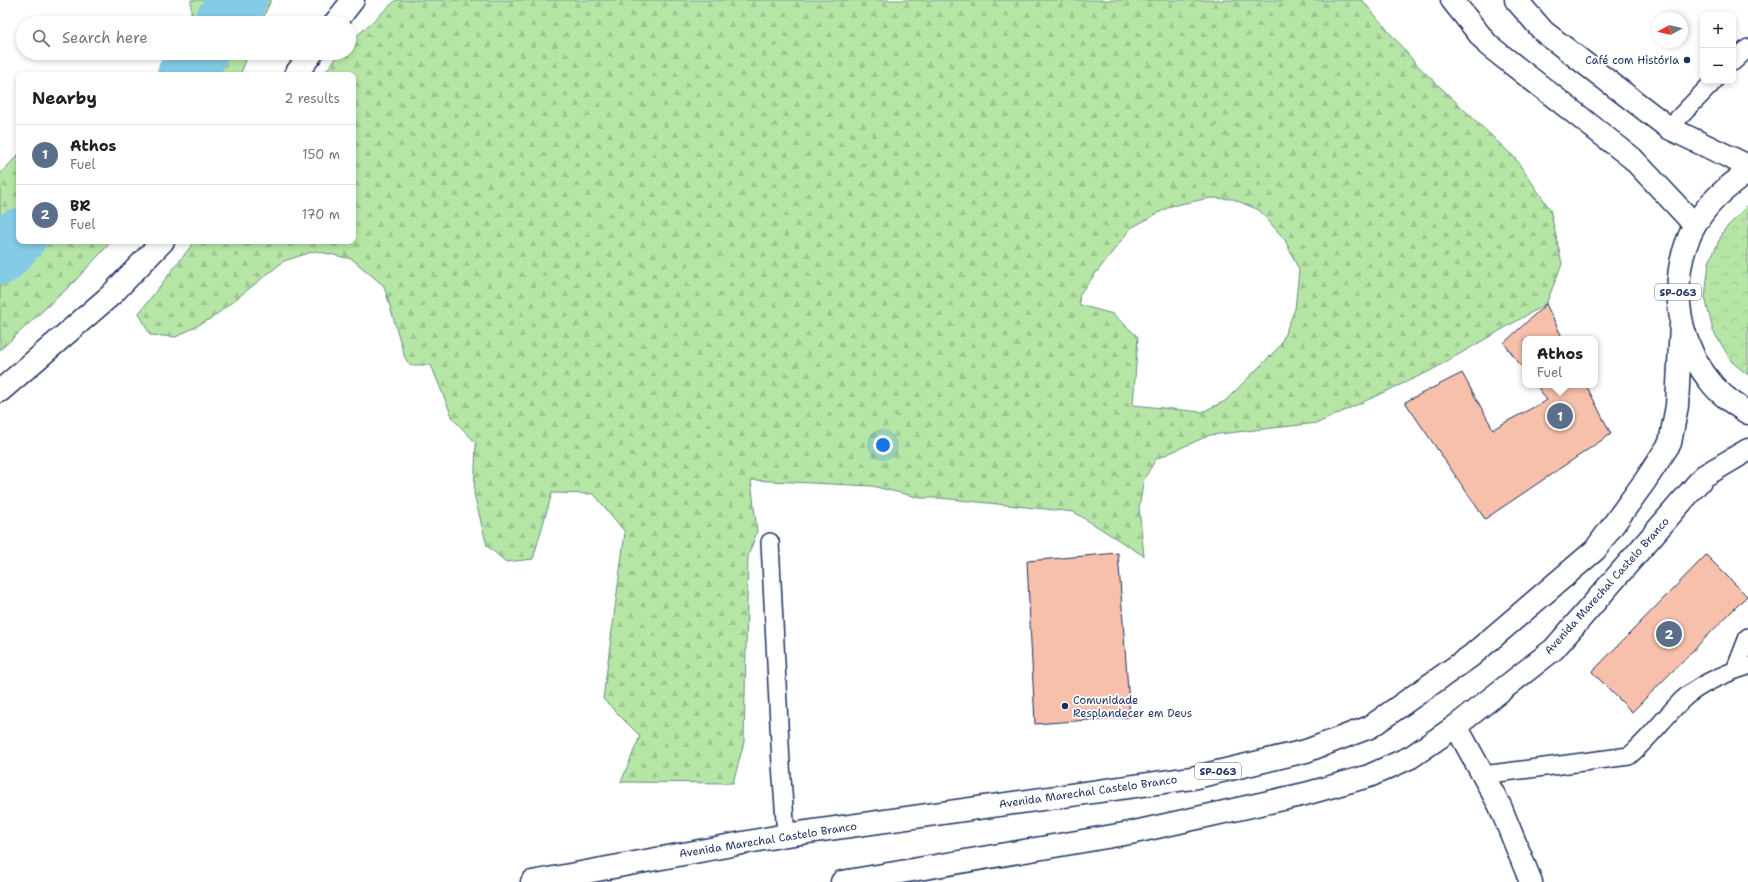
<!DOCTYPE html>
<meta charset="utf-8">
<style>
:root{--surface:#fff;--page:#f2f2f2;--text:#202124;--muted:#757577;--line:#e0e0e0;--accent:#1b2f5e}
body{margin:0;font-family:"Shantell Sans",sans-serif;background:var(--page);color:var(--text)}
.controls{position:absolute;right:12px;top:12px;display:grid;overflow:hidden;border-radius:8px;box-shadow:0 2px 6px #0003}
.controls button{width:36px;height:36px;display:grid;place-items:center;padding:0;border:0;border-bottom:1px solid var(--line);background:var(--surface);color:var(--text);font:20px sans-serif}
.compass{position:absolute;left:1652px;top:12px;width:36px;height:36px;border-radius:50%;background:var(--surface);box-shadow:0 2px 6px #0003;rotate:262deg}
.you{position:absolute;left:883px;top:445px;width:14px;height:14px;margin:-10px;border:3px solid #fff;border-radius:50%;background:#1a73e8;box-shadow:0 0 0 6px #1a73e833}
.badge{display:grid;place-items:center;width:26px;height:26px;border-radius:50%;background:var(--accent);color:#fff;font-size:13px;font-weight:700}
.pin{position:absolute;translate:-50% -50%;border:2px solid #fff;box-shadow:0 1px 4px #0006}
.popup{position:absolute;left:1522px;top:336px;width:76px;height:52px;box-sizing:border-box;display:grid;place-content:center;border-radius:8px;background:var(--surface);filter:drop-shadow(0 1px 3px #0005);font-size:13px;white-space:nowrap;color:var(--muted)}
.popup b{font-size:15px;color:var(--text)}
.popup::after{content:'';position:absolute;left:50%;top:100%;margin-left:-8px;border:8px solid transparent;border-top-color:var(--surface)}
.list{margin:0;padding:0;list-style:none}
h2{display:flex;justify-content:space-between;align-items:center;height:52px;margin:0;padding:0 16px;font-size:17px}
h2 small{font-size:13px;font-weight:400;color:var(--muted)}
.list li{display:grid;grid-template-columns:26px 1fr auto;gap:12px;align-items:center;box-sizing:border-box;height:60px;padding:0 16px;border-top:1px solid var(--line)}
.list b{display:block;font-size:15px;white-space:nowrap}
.list p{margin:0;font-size:13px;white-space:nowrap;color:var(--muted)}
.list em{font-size:13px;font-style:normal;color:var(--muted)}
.icon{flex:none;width:22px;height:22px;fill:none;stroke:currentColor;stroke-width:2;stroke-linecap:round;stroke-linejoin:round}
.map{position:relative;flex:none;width:1748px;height:882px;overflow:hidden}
.search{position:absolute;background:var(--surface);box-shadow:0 2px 6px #0003;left:16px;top:16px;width:340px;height:44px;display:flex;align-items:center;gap:10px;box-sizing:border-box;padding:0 14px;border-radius:22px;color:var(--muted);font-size:15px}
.panel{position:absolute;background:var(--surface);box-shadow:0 2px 6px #0003;left:16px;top:72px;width:340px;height:172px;border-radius:8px}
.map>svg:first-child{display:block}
.forest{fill:url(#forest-firs);stroke:#688a82;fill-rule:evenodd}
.park{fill:url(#park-crowns);stroke:#688a82}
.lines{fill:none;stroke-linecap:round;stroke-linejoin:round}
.river{stroke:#85cae6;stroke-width:56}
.building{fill:#f7c0ab;stroke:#1b2f5e}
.service-casing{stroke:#1b2f5e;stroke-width:20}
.minor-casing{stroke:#1b2f5e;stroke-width:25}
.tertiary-casing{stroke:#1b2f5e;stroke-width:25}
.primary-casing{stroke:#1b2f5e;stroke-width:25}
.service{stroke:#fff;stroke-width:17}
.minor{stroke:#fff;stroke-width:22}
.tertiary{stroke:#fff;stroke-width:22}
.primary{stroke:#fff;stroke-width:22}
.poi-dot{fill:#1b2f5e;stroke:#fff;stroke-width:1.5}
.labels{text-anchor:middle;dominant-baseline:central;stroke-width:3.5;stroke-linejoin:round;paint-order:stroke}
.shield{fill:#fff;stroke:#5f6d8e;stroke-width:1}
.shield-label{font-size:10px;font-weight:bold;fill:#1b2f5e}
.poi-label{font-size:11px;fill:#1b2f5e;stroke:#fff;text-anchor:end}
.street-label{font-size:11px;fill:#1b2f5e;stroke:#fff}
</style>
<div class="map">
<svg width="1748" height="882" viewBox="0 0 1748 882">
<defs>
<pattern id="forest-firs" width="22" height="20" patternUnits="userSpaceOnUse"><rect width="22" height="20" fill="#b6e6a5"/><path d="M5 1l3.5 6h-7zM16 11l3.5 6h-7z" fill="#9cc690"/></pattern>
<pattern id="park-crowns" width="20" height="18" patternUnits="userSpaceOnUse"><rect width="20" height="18" fill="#b6e6a5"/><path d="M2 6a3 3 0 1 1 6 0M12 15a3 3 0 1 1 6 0" fill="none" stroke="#9cc690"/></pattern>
</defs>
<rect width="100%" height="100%" fill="#fff"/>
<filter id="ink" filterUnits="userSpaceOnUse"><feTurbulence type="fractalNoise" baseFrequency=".025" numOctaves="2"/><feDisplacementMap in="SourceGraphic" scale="8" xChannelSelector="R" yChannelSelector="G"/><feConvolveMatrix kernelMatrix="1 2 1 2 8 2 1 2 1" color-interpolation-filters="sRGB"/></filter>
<g filter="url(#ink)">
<path class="forest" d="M191,0H271L261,23H191Z
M396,0H1362L1417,65L1515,158L1550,209L1562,264L1546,304L1430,371L1318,423L1210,435L1156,459L1144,479L1139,508L1144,556L1074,512L940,498H921L872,486L751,480L757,532L748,556L744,742L733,783L621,782L640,736L603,699L625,532L594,494L552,493L533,559L506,562L487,546L474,494L476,443L453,419L431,365H410L405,358L384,286L352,259L315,251L284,261L212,318L176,337L150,335L139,313L195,241H353V75H323L340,53H349V43ZM1210,198L1233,199L1259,210L1285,240L1299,270L1295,309L1280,346L1225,401L1202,412L1133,405L1138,337L1113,314L1080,305L1079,295L1131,228L1171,206Z
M176,53H249L240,75H156L171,62Z
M19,154V241H112L73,283L0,350V174Z"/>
<path class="park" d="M1748,205V375L1732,362L1713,331L1705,297L1709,262L1724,230Z"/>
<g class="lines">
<path class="river" d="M222,23L239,0
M185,75L200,53
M0,257L19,236"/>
</g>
<path class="building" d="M1546,304L1563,339H1525V371L1504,343Z
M1462,373L1493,429L1547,400L1536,385H1586L1611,434L1485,519L1405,402Z
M1118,553L1130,717L1035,724L1027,561Z
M1706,555L1747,596L1632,712L1592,672Z"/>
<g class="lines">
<defs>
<path id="service" d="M1733,62L1748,48
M1669,128L1714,81
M770,542L781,764L786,835
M1735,670L1748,637
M1483,775L1629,756C1649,739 1664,718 1682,700C1699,684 1726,673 1748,666"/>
<path id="minor" d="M335,23L353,0
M295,75L312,53
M0,391L111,295L163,241
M1456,726L1500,806L1531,882"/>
<path id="tertiary" d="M1452,0L1488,45L1632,158L1695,225
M1516,0L1544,32L1669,128L1748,166"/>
<path id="primary" d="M1748,172C1727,187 1708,202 1695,225C1668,274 1675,337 1709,380C1719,394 1734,404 1748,413
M532,882L786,835L1192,778L1306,751L1370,727L1471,656L1595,550L1645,481L1670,443L1677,406L1681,323
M842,882L1130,833L1305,794L1369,776L1411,757L1456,726L1554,649L1704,476L1748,450"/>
</defs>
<use href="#service" class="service-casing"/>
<use href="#minor" class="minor-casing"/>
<use href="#tertiary" class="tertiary-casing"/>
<use href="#primary" class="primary-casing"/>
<use href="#service" class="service"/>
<use href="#minor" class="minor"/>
<use href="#tertiary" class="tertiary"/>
<use href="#primary" class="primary"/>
</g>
</g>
<g class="poi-dot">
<circle cx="1687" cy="60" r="4"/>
<circle cx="1065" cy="706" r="4"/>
</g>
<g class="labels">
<g class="shield">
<rect x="1655" y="284" width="46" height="16" rx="3"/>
<rect x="1195" y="763" width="46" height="16" rx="3"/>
</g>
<g class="shield-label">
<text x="1678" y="292">SP-063</text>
<text x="1218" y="771">SP-063</text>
</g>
<g class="poi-label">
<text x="1679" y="60">Café com História</text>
<text x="1073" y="700" text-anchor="start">Comunidade<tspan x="1073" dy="13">Resplandecer em Deus</tspan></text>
</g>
<g class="street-label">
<text transform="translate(1607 586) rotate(-48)">Avenida Marechal Castelo Branco</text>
<text transform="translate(1088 792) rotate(-8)">Avenida Marechal Castelo Branco</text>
<text transform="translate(768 840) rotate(-9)">Avenida Marechal Castelo Branco</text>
</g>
</g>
</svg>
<div class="controls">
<button>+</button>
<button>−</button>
</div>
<svg class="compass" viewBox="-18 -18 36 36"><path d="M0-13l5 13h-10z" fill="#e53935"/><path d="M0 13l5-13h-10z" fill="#757577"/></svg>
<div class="you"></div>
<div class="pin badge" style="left:1560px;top:416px;background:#5c6f8a">1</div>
<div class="popup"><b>Athos</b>Fuel</div>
<div class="pin badge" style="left:1669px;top:634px;background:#5c6f8a">2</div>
<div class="search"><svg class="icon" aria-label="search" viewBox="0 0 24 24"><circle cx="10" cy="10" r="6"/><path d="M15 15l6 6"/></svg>Search here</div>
<section class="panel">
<h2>Nearby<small>2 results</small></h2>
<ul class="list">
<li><span class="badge" style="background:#5c6f8a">1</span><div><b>Athos</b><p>Fuel</p></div><em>150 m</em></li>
<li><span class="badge" style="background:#5c6f8a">2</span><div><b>BR</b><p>Fuel</p></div><em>170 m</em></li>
</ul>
</section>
</div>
